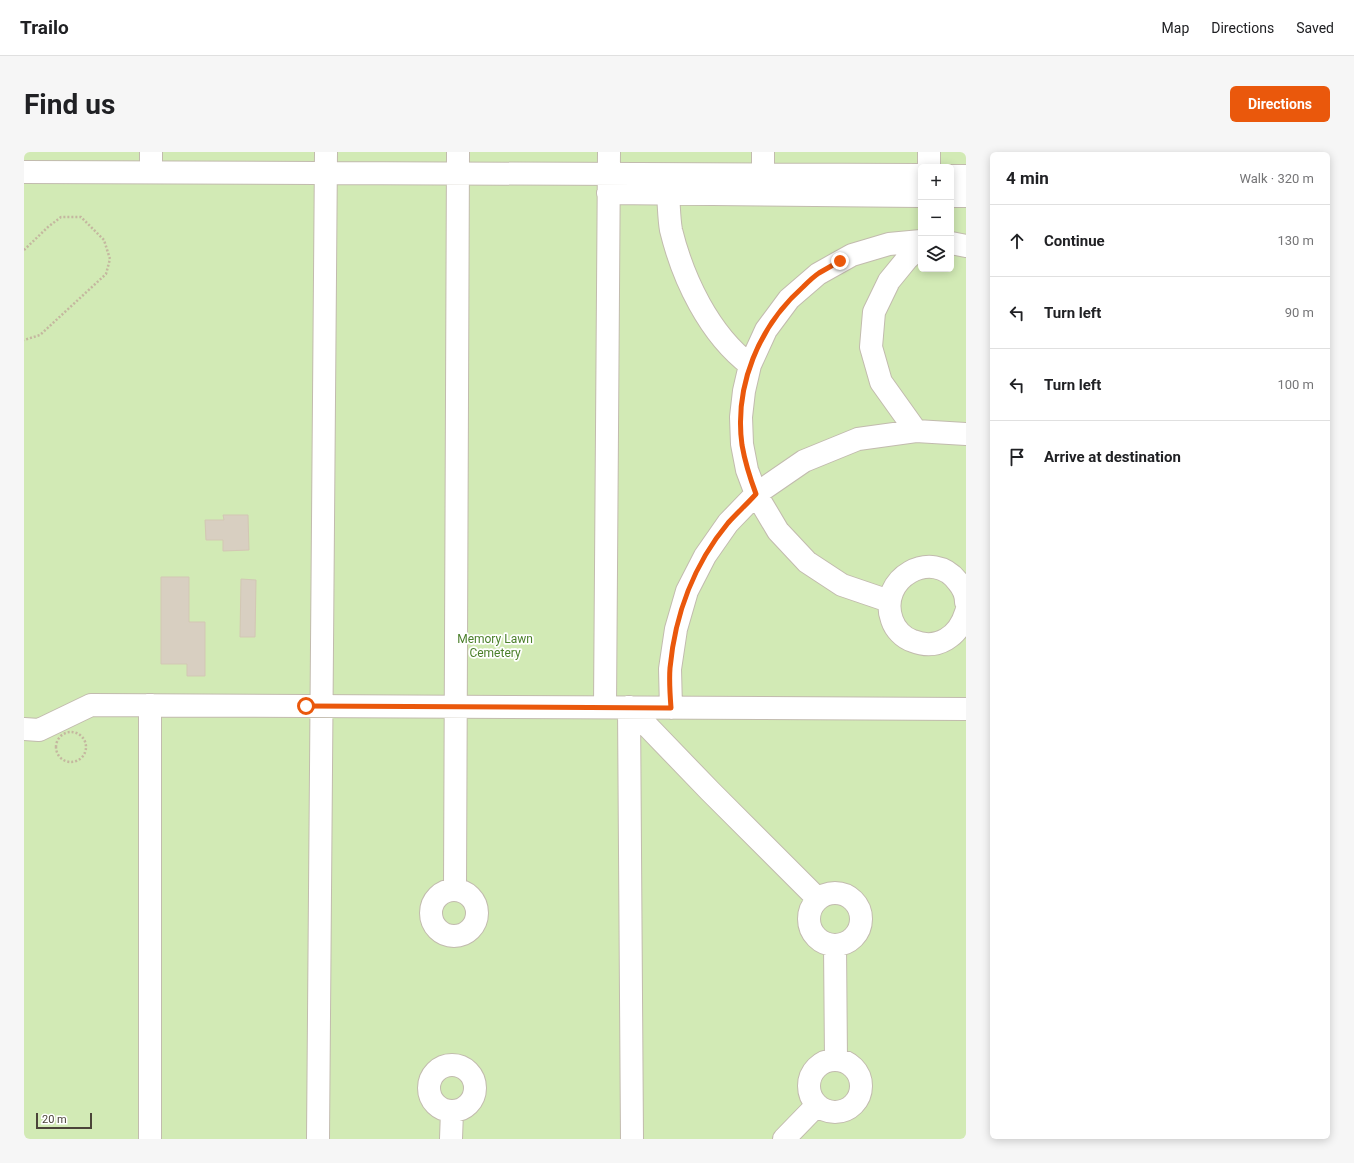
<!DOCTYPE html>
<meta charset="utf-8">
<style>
:root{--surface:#fff;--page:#f6f6f6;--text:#202124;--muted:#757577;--line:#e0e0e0;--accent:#ea580c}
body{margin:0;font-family:Roboto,sans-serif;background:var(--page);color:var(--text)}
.controls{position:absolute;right:12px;top:12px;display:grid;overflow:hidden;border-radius:6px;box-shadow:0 2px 10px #0003}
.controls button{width:36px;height:36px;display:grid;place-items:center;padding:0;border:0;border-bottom:1px solid var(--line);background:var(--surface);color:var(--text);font:20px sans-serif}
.scale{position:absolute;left:12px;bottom:10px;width:56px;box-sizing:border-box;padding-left:4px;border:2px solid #4b4439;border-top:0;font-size:11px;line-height:14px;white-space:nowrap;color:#4b4439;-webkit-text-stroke:3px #fff;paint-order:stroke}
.stop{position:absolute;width:12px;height:12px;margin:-9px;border:3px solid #ea580c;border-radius:50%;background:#fff}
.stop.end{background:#ea580c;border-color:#fff;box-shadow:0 1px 4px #0008}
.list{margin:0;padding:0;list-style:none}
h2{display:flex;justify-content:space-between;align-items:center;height:52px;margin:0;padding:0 16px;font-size:17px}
h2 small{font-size:13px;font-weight:400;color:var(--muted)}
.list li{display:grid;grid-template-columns:26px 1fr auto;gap:12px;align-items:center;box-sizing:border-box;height:72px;padding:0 16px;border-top:1px solid var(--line)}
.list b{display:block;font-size:15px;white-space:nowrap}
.list em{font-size:13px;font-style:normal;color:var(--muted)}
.icon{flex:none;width:22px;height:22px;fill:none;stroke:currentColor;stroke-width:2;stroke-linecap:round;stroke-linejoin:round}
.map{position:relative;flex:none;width:942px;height:987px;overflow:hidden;border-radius:6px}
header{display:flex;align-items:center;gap:24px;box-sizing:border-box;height:56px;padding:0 20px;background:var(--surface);border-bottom:1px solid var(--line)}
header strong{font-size:19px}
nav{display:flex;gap:22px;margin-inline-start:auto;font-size:14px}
.intro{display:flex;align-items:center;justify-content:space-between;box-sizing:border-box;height:96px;padding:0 24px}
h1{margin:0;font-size:28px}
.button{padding:10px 18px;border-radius:6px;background:var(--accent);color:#fff;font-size:14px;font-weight:700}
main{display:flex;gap:24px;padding:0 24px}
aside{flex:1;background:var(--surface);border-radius:6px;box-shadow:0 2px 10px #0003}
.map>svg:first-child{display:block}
.green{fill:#d2eab5;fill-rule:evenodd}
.building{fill:#d8cfc1;stroke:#d3c7b4}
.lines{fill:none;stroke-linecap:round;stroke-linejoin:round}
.minor-casing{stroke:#c2bbae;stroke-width:24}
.path{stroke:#c4b79f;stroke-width:2.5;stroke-dasharray:2 2;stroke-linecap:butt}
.minor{stroke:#fff;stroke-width:22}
.route{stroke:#ea580c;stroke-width:5}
.labels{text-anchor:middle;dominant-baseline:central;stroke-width:3.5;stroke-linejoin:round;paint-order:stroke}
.park-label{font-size:12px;fill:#4a7f2a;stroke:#fff}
</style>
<header>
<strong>Trailo</strong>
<nav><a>Map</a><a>Directions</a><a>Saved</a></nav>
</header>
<div class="intro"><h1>Find us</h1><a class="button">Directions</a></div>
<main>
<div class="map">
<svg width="942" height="987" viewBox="0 0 942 987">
<rect width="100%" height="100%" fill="#f6f3ec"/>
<path class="green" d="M0,0H942V987H0ZM897,15H927V117H897Z"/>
<path class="building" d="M199,363H224L225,398L199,399V388H182L181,368H200Z
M137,425H165V470H181V524H163V512H137Z
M217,427L232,428L231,485H216Z"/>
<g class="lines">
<defs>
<path id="minor" d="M905,15V0
M0,20L897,23
M127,20V0
M927,24H942
M739,37V0
M584,41L897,44
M644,42C645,54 645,67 647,78C659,127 685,182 726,213
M927,44H942
M927,91L942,94
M892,279L857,230L847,195L850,160L865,129L883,107L897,94
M865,449L818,433L783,410L754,379L732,342L723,318L718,292L717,265L720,239L726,213L742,178L765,147L794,122L828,103L865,92L897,89
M942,450C942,443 939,436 934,430C909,395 853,426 868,468C871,477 879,486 889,489C914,499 935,484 942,460
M126,553V987
M581,555L585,0
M647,556L646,517L652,477L663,439L681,404L704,371L732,342L780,309L834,287L892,279L942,282
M0,577L15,578L67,553L942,557
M431,738L434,0
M407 761a23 23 0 1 1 46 0a23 23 0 1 1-46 0Z
M785 767a26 26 0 1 1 52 0a26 26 0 1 1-52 0Z
M811,793L812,908
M785 934a26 26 0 1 1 52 0a26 26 0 1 1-52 0Z
M405 936a23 23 0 1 1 46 0a23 23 0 1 1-46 0Z
M294,987L302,0
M427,987L428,959
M608,987L605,555L686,639L794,747
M760,987L793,953"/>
</defs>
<use href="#minor" class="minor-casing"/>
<path class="path" d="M0,98L24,75L37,65H57L80,88L86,107L82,122L16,183L0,188
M32 595a15 15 0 1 1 30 0a15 15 0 1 1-30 0Z"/>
<use href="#minor" class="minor"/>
</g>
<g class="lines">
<path class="route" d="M282,554L647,556C646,543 645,529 646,516C651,463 670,412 704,371C713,361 723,352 732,342C726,326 721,310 718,293C710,234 735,174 779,135C784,130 789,125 795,121C802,117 809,113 816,109"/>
</g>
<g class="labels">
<g class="park-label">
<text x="471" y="487">Memory Lawn<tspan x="471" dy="14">Cemetery</tspan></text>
</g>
</g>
</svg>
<div class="controls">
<button>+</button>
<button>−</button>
<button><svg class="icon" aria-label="layers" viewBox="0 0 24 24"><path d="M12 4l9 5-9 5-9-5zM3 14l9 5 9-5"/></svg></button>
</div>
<div class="scale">20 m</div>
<div class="stop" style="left:282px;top:554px"></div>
<div class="stop end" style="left:816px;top:109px"></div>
</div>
<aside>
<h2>4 min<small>Walk · 320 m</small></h2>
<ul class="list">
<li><svg class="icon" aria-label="ahead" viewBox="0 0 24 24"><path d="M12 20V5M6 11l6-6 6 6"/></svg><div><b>Continue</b></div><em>130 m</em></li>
<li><svg class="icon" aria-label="left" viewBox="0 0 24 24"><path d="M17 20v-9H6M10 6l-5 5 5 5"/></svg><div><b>Turn left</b></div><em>90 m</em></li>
<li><svg class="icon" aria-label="left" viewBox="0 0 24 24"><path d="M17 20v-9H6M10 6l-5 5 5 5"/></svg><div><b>Turn left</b></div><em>100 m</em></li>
<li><svg class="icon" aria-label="arrive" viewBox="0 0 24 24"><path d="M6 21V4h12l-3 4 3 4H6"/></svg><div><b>Arrive at destination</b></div></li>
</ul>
</aside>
</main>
